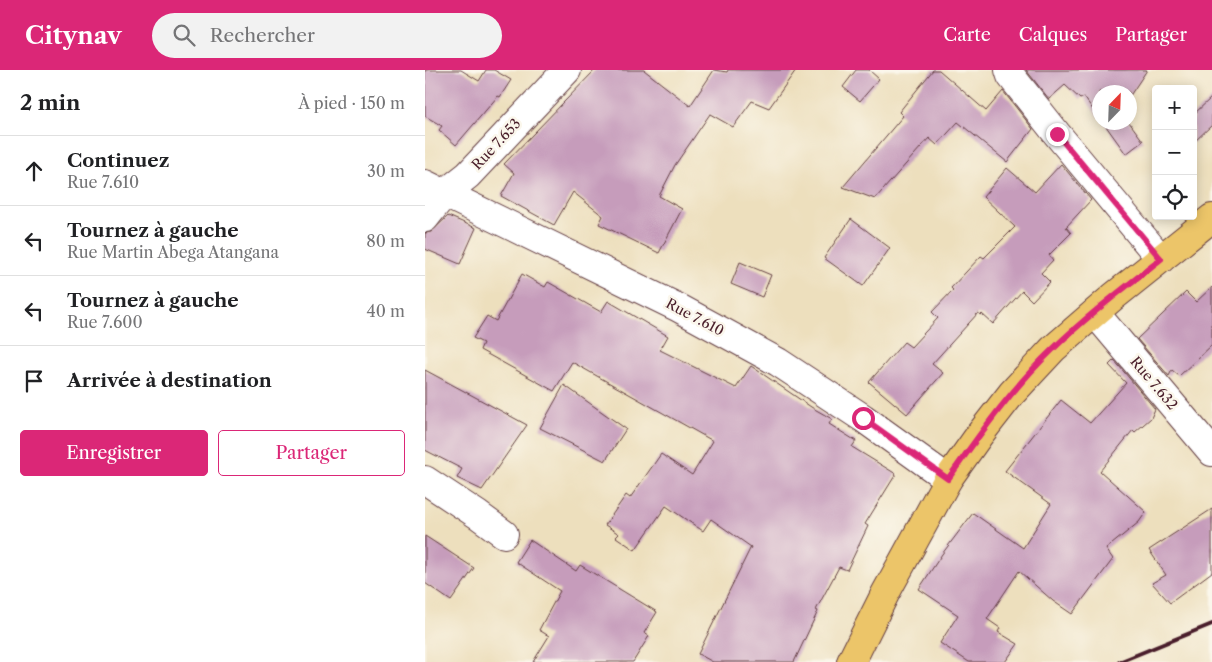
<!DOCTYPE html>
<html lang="fr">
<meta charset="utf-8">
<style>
:root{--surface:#fff;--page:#f2f2f2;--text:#202124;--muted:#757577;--line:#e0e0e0;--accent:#db2777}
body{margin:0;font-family:"Libre Caslon Text",serif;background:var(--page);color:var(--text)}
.controls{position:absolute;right:15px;top:15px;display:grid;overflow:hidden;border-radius:5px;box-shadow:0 2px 12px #0003}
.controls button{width:45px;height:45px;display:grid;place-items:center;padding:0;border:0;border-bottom:1px solid var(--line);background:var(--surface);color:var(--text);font:25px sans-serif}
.compass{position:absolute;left:667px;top:15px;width:45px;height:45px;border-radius:50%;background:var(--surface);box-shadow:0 2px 12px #0003;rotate:23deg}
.stop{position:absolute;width:15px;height:15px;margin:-11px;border:4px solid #db2777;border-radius:50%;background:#fff}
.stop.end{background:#db2777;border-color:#fff;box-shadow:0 1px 5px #0008}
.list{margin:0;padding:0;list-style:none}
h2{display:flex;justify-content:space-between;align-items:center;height:65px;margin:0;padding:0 20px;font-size:21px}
h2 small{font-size:16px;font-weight:400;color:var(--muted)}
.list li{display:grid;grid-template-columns:32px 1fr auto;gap:15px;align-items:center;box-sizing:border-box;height:70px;padding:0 20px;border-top:1px solid var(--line)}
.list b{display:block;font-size:19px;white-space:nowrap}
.list p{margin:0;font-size:16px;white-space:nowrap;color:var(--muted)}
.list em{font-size:16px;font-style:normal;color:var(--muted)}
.actions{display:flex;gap:10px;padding:15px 20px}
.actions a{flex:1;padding:11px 0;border:1px solid var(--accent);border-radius:5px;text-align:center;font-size:18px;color:var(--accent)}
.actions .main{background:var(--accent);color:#fff}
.icon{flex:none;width:28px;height:28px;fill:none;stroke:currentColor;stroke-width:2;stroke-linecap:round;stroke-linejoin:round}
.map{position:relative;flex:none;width:787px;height:592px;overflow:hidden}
header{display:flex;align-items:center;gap:30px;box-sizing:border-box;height:70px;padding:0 25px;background:var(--accent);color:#fff}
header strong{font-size:24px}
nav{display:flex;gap:28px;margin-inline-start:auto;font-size:18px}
.search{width:350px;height:45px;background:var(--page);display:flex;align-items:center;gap:12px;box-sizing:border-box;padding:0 18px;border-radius:28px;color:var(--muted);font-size:19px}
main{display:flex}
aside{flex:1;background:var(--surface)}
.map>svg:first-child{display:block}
.building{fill:#c69cbb}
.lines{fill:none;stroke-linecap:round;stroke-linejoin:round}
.minor-casing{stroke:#623c41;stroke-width:30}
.major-casing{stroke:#623c41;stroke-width:30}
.minor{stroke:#fff;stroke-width:28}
.major{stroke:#ecc569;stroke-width:28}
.rail{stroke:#4a1f2b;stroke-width:4}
.route{stroke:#db2777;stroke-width:6}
.labels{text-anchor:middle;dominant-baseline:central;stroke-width:5;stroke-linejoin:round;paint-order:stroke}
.street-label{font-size:14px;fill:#4a1f2b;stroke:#fbf7ec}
</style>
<header>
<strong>Citynav</strong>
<div class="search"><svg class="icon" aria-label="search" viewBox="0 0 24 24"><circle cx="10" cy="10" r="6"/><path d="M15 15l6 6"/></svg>Rechercher</div>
<nav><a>Carte</a><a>Calques</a><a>Partager</a></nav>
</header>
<main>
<aside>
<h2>2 min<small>À pied · 150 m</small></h2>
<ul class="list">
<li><svg class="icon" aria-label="ahead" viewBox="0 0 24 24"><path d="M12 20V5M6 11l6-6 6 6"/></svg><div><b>Continuez</b><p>Rue 7.610</p></div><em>30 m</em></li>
<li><svg class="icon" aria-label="left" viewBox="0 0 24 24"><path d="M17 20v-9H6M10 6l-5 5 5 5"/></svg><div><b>Tournez à gauche</b><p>Rue Martin Abega Atangana</p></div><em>80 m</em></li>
<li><svg class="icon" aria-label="left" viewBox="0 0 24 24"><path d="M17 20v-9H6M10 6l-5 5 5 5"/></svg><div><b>Tournez à gauche</b><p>Rue 7.600</p></div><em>40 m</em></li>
<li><svg class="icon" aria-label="arrive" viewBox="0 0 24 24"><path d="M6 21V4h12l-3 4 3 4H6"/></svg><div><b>Arrivée à destination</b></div></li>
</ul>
<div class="actions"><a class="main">Enregistrer</a><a>Partager</a></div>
</aside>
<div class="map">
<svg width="787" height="592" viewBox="0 0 787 592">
<rect width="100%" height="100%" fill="#fbf7ec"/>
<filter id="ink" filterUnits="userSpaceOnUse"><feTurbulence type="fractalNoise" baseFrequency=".02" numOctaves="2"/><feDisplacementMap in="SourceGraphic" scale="10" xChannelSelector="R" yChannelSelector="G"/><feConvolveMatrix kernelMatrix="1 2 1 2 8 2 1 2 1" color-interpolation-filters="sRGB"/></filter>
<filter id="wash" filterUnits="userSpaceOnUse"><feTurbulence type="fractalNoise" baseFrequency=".0096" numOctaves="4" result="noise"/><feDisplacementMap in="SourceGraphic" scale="20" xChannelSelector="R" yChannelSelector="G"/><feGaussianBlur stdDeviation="1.12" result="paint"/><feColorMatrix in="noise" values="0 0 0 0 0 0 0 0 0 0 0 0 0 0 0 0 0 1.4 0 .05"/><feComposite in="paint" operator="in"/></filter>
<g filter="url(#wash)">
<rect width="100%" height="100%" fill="#eddfbd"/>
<g id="blocks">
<path class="building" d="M0,0H36L54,11L61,0H69L86,10L75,27L73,26L31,75L14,60L17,56L0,46Z
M170,0H219L265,36L289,0L302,2L303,0H371L344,38L327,31L308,57L285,44L250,95L234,126L257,139L234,183L174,154L178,146L148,122L129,155L76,126L89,103L79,94Z
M431,0H444L454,9L435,31L418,17Z
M508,0H514L561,41L578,21L608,59L582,92L533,52L512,75L504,68L450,129L418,117L478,46L474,42Z
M601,0H722L704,27V22H674V48L659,27L655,29L640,15L624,29Z
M787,27V55L768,73V45Z
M678,52H704L718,71L701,84Z
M636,94L666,130L641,157L646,163L624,185L628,190L616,203L625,212L607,231L597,221L568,254L557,244L556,245L553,243L507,294L518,303L482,344L444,312L479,272L486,277L513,248L507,242L528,220L526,218L556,186L559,188L590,157L558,127L582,98L610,122Z
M23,146L51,158L35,194L0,179V163L6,162Z
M426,149L465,178L438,216L399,188Z
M315,192L346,205L337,227L306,214Z
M97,204L120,217L123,212L176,242L183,231L243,266L235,280L311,318L326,296L386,337L407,349L404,354L431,371L427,377L471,404L440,454L443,456L422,500L414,497L391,540L393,541L369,592H288L273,584L326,477L286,449L278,461L241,436L210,480L191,467L194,464L180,455L201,425L205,428L236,384L267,405L288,371L147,292L129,321L55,280L58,273L48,268L62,246L71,251Z
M787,217V275L754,306L747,300L744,306L712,269L761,222L771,232Z
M689,290L730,339L726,348L710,362L708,360L675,401L721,442L714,452L681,479L688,489L647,544L628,531L594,501L562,549L575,558L573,562L593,574L580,592H544L515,573L533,545L494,519L517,484L548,443L598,478L626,434L580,401L636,330L665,353L701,313L684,295Z
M0,300L102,355L57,420L32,408L37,399L0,380Z
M139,315L201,359L180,391L115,358Z
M787,439V502L745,533L727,513L741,505L724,480Z
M0,466L49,498L26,531L0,513Z
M105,470L151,501L155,495L232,542L219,563L224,566L208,592H108L124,566L114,560L135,521L91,492Z"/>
</g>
</g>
<g filter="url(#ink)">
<use href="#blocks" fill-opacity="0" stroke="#623c41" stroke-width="1"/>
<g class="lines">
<defs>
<path id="minor" d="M584,0L586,6L632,64L736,189
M0,114L254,238L353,292L438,348L523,409
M0,148L19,124L43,105L142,0
M670,243L787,382
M0,410L53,445L79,464"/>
<path id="major" d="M426,592L460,524L523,409L555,364L587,323L628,279L688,227L787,148"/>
</defs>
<use href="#minor" class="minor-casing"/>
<use href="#major" class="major-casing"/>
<use href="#minor" class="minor"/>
<use href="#major" class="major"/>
<path class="rail" d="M694,592L787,554"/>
</g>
</g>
<g class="lines" filter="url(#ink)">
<path class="route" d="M438,348L523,409C555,364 587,318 628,279C661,247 699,218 736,189L632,64"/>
</g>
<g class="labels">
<g class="street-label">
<text transform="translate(71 74) rotate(-47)">Rue 7.653</text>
<text transform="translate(270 247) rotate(28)">Rue 7.610</text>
<text transform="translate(729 313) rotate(50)">Rue 7.632</text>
</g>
</g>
</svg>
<div class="controls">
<button>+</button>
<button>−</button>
<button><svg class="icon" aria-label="locate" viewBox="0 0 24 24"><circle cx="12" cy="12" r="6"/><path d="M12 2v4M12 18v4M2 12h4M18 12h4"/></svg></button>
</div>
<svg class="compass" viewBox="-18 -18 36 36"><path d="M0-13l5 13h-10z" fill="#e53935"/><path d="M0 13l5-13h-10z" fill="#757577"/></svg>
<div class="stop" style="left:438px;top:348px"></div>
<div class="stop end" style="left:632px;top:64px"></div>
</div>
</main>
